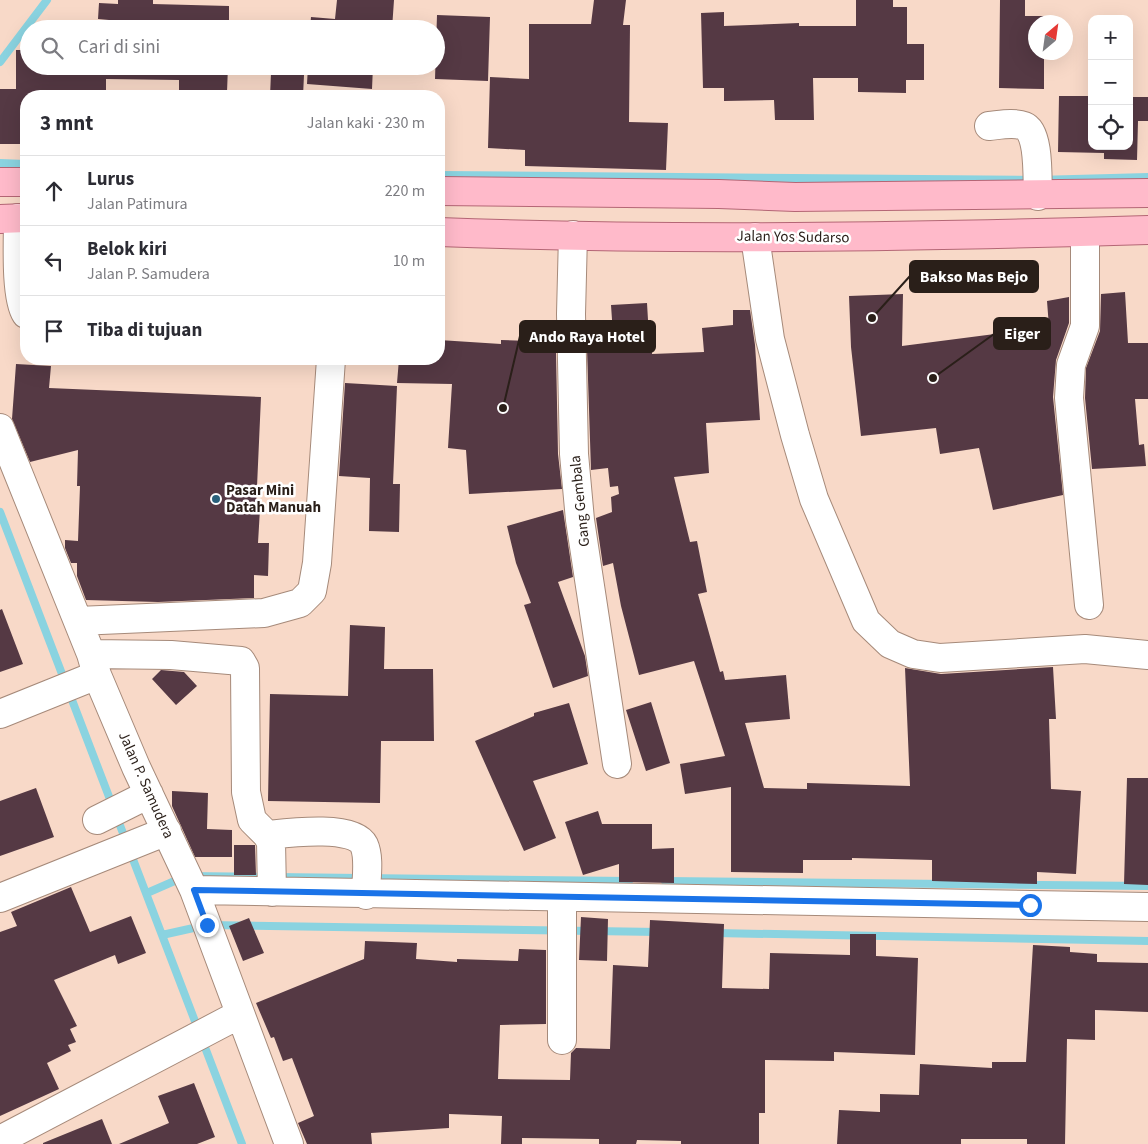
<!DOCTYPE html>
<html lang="id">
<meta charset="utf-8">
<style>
:root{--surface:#fff;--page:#f2f2f3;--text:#2b2b33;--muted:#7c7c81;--line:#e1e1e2}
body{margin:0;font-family:"Source Sans 3",sans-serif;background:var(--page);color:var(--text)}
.controls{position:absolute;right:15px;top:15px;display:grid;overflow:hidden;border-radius:10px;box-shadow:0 5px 20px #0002}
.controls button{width:45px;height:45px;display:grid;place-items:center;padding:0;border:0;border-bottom:1px solid var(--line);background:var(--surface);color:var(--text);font:25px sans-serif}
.compass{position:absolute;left:1028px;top:15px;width:45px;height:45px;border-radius:50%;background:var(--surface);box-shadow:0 5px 20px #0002;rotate:29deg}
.stop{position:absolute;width:15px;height:15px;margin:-11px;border:4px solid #1a73e8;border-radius:50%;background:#fff}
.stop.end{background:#1a73e8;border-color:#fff;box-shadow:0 1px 5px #0008}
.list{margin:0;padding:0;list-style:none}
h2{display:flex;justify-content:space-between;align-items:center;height:65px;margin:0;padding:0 20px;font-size:21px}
h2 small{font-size:16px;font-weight:400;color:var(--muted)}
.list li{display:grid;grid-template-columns:32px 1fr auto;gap:15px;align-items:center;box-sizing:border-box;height:70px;padding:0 20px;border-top:1px solid var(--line)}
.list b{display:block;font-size:19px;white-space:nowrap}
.list p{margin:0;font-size:16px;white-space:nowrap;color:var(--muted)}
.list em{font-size:16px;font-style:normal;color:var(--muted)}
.icon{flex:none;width:28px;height:28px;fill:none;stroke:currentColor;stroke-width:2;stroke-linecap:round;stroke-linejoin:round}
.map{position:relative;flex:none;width:1148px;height:1144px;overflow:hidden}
.search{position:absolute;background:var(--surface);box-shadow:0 5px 20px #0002;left:20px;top:20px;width:425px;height:55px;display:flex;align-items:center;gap:12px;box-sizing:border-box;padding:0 18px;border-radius:28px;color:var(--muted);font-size:19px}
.panel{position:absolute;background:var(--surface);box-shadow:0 5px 20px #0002;left:20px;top:90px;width:425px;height:275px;border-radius:20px}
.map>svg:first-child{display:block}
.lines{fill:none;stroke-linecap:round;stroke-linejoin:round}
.stream{stroke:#8ad3e0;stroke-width:8}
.building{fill:#553944}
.minor-casing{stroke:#a68a7a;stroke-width:30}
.major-casing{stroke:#b46675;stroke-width:30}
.minor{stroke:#fff;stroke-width:28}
.major{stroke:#ffbaca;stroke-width:28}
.route{stroke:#1a73e8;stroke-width:6}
.poi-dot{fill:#29607b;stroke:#fff;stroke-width:2}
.labels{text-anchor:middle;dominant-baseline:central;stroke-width:5;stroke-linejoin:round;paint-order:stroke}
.street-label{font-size:15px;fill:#2a1f19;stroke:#fff}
.poi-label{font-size:15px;font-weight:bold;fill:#2a1f19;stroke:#fff;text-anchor:start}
.leader{fill:none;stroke:#2a1f19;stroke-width:2}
.callout-dot{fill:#2a1f19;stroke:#fff;stroke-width:2}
.callout{fill:#2a1f19;stroke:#2a1f19;stroke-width:2}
.callout-label{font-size:16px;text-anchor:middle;font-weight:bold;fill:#fff}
</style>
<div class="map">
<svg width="1148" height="1144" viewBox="0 0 1148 1144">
<rect width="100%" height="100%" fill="#f8d9c8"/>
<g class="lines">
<path class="stream" d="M0,62L47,0
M0,163L26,164
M439,175L1037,180L1148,177
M0,512L242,1144
M665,881L1148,886
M147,893L186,876L629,881
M715,933L1148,941
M162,935L207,925L659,932"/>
</g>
<path class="building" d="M118,0H153V4L229,6V29H142V23L98,19L99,3L118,4Z
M337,0H394L392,29H310L311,17L335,19Z
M594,0H626L623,25H630L629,122L668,123L666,170L525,166V150L488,148L490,77L529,79V24H591Z
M856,0H893V7H907V44H924V80H906V93L858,92V78H813L814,120H775L774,100L724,101V88H703L701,13L724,12V26L799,23V26H856Z
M1000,0H1025V16H1045V22H1036V52H1044V89L999,88Z
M437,15L490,17L488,81L435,79Z
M16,50H29V66H228L227,92L179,90V80L106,79V95L52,94V96H26V144H0V89H16Z
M308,66H373L372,89L307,84Z
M271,73L304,75L303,96H270Z
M1059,96H1092V146H1129V97H1148V121H1138L1137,160L1104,159V153L1058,152Z
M1125,292L1128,343H1148V399H1135L1139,445L1144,444L1146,466L1092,469L1085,398L1086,368L1100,331L1101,294Z
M903,294L902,346L1049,327L1047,301L1069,297V323L1056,360L1053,397L1063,495L993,510L979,448L940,454L936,428L861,436L851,347L849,296Z
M647,303L648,320H651L652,354L704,352L702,328L733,325V310H750L755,345L760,420L706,423L709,473L674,477L690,542L697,541L707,592L698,594L720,672L723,671L725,680L786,675L790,719L745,723L764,788L807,789V783L910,786L905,668L941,674L1053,667L1056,719H1049L1051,789L1081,791L1076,874L1037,872V884L932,881V860L852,858V860H803V873L731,872V787L685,794L680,764L725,756L694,661L639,675L621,606L613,563L603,566L596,518L612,512L611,497L619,494L618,486L610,487L608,468L591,470L587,349H614L611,305Z
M439,340L501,344V340L530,341V351L556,352L558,454L562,489L469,494L466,450L448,448L452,384L397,383L399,359H439Z
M16,364L51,366L49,388L261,397L256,509H260L258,543H269L268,576L254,575V598L158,602L86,600L77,576V563H71L65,548V540L78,541L80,486H77L78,450L30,462L12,419Z
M345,383L397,386L393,484H400L399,532L369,531L370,478L339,476Z
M563,510L573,577L558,582L585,656L588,676L553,688L524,605L531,603L516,563L507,526Z
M2,609L23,664L0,672V610Z
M350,625L385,627L384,669H433L434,741H381L380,803L268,801L270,694L348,696Z
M161,670L184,672L197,686L176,705L152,679Z
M651,702L670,763L646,771L626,710Z
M569,703L588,764L533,781L556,838L524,851L475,741L534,716V713Z
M1127,778H1148V885L1124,884Z
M36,788L54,837L0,856V801Z
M172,791L208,793L207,829L232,830V857H195L172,806Z
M598,811L602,824H652V849L674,848V883L619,882V864L583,875L565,822Z
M234,845H255L256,875H234Z
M71,887L90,932L131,916L146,953L118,964L115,955L54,980L77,1026L70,1029L76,1042L68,1045L71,1051L47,1063L59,1089L0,1116V932L17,926L11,912Z
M581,917L608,919L607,961L579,960Z
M249,918L264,953L243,961L229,926Z
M650,920L724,924L722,988L769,989L770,953L850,955V934H876V956L918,958L915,1055L834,1052V1061L765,1060V1113H759V1144H681V1141L637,1140L636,1144H599V1139L522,1138V1144H501L502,1116L449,1114V1128L371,1133L372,1144H307L298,1123L314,1116L292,1058L283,1061L274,1037L271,1038L256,1003L364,959L365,941L417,943L416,959L457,962V959L518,961L519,949L546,950V1024L500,1025L498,1079L570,1080L571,1053L576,1048L610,1049L613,965L648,967Z
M1033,945L1070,947V952L1097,954V962L1148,963V1012L1095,1010V1040L1067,1039L1065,1144H1027V1139H961V1144H837L839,1110L880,1112V1094L919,1095L920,1064L992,1068V1062H1026Z
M194,1083L215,1137L197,1144H119L169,1123L158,1096Z
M102,1119L112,1144H43V1143Z"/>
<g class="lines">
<defs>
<path id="minor" d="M989,126C1000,125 1014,122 1024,126C1040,132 1037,180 1038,196
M18,218C18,240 15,297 26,314
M1085,232V326L1071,365L1069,398L1089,605
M573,235L571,314L574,454L580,520L617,764
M755,237L770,339L795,435L814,499L866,621L890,644L913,654L940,658L1085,649L1148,655
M0,428L91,654L97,675L136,767L194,890L289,1144
M78,621L264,613L300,603L312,591L317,563L331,359
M91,654L171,655L241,661L245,668L246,792L252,820L267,835L271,842L272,892
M0,714L97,675
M97,820L149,794
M267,835C286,833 354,824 364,845C370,858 366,880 366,895
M194,890L1148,907
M0,898L167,831
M562,1040V897
M0,1140L240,1014"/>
<path id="major" d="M0,182H26
M439,191L719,194L795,197L1148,193
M0,219L26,218
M439,232C675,241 912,237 1148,230"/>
</defs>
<use href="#minor" class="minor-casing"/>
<use href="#major" class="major-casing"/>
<use href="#minor" class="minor"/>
<use href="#major" class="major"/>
</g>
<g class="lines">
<path class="route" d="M207,925L194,890L1030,905"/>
</g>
<circle class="poi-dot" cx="216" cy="499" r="5"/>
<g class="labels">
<g class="street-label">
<text transform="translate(793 237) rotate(1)">Jalan Yos Sudarso</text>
<text transform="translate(580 501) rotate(-96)">Gang Gembala</text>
<text transform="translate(146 785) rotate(66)">Jalan P. Samudera</text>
</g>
<g class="poi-label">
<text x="226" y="490">Pasar Mini<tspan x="226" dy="17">Datah Manuah</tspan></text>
</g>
</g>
<path class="leader" d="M872 318L910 276M933 378L994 334M503 408L520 336"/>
<g class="callout-dot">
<circle cx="872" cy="318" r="5"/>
<circle cx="933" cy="378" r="5"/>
<circle cx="503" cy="408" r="5"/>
</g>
<g class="callout">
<rect x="910" y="261" width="128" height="31" rx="5"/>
<rect x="994" y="318" width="56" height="31" rx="5"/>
<rect x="520" y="321" width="135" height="31" rx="5"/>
</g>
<g class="callout-label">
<text x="974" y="282">Bakso Mas Bejo</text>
<text x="1022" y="339">Eiger</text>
<text x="587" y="342">Ando Raya Hotel</text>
</g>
</svg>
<div class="controls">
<button>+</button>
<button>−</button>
<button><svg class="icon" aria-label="locate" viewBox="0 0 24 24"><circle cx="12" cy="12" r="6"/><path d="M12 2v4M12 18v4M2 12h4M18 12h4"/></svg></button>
</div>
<svg class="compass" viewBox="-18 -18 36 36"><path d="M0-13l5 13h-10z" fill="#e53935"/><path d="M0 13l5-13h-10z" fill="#7c7c81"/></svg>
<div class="stop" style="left:1030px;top:905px"></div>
<div class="stop end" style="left:207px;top:925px"></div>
<div class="search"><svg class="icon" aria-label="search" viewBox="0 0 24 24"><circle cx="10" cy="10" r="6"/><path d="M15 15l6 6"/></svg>Cari di sini</div>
<section class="panel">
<h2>3 mnt<small>Jalan kaki · 230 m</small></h2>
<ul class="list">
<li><svg class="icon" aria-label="ahead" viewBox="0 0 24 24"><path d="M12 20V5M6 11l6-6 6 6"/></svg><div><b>Lurus</b><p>Jalan Patimura</p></div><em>220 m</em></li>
<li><svg class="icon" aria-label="left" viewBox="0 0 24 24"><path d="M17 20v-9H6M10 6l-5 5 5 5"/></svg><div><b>Belok kiri</b><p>Jalan P. Samudera</p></div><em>10 m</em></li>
<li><svg class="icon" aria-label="arrive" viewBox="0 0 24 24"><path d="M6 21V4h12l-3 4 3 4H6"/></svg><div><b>Tiba di tujuan</b></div></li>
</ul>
</section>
</div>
